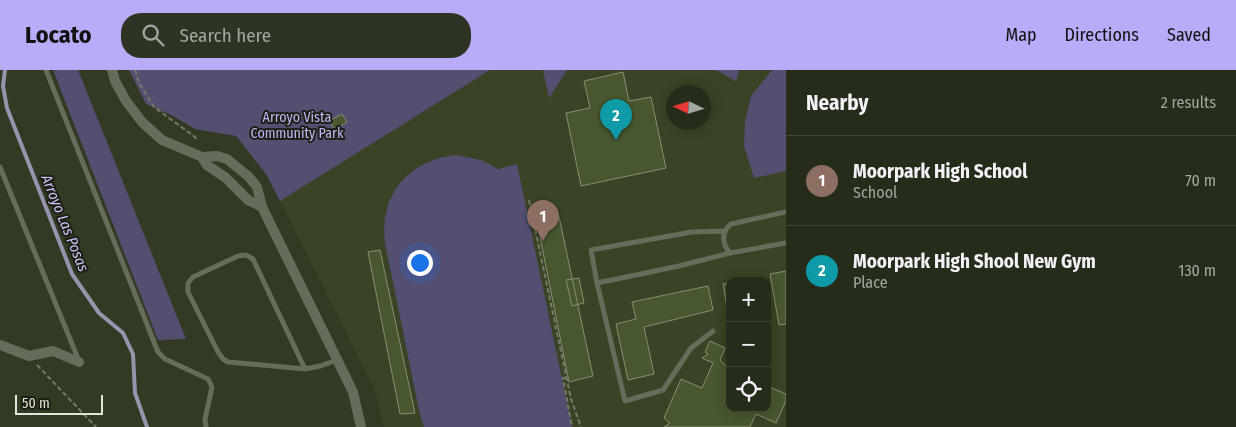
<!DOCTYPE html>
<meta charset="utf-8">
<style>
:root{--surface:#252c1a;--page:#2d3423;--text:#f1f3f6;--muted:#a3a7a2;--line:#424839;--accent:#b8abf7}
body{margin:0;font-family:"Fira Sans Condensed",sans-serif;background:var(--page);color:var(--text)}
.controls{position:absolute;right:15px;bottom:15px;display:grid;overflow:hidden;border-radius:10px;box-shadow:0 2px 12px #0003}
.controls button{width:45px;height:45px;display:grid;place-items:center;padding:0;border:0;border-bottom:1px solid var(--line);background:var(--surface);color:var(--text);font:25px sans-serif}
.compass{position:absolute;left:666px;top:15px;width:45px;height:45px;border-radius:50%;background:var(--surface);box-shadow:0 2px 12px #0003;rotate:274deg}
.scale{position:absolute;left:15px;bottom:12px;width:88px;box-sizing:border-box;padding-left:5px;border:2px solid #e1e7d8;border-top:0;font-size:14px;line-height:18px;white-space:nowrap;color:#e1e7d8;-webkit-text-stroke:4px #1b1f14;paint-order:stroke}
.you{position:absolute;left:419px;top:192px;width:18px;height:18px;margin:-12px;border:4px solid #fff;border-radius:50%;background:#1a73e8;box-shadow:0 0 0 8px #1a73e833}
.badge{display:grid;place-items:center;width:32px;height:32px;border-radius:50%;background:var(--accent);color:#fff;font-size:16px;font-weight:700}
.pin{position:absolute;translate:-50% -41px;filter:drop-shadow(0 1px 2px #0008)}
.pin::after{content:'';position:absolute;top:26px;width:18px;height:15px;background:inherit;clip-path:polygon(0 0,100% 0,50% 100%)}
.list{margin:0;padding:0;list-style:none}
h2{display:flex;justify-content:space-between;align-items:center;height:65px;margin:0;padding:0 20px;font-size:21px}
h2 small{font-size:16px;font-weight:400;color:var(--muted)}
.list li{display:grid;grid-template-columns:32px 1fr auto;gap:15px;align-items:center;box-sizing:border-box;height:90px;padding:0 20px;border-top:1px solid var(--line)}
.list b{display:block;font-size:19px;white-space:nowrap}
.list p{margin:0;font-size:16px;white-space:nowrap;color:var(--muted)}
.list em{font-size:16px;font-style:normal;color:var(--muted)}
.icon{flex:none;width:28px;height:28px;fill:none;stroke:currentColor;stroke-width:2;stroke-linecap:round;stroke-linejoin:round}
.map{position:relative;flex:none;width:786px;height:357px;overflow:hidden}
header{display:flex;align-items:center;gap:30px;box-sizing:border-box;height:70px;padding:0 25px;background:var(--accent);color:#111}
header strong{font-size:24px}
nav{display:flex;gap:28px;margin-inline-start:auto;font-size:18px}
.search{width:350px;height:45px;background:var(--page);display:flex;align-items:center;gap:12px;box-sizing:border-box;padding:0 18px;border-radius:20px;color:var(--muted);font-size:19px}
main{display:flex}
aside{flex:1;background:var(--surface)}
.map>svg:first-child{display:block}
.built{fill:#384425;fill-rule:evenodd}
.green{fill:#544e71}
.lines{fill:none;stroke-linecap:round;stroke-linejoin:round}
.stream{stroke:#9794ad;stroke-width:4}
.building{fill:#48572f;stroke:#859075}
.path{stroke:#737b66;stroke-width:2;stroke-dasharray:5 2.5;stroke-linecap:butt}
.lane{stroke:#656c5a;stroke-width:5}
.street{stroke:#656c5a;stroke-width:10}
.labels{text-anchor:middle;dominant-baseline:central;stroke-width:4;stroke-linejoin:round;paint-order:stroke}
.park-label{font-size:14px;fill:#c3b8fb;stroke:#1b1f14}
.water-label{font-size:15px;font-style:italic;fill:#cdc5fb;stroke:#1b1f14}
</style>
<header>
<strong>Locato</strong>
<div class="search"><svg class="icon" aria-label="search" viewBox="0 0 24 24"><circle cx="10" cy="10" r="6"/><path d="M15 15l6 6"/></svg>Search here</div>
<nav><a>Map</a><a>Directions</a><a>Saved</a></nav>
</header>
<main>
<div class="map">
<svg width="786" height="357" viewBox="0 0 786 357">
<rect width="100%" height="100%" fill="#313a22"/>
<path class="built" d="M490,0H786V357H384L375,320L280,131ZM674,22H704V52H674ZM730,211H767V338H730Z"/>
<path class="green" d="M53,0H78L186,269L158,270Z
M129,0H490L280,131L266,104L236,66L195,59L171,45L146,34Z
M543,0H567L549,28Z
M716,0H739L736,11Z
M772,0H786V101L754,108L744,76L745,52L751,26Z
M456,85L481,90L500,100L501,98L517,94L572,357H424L420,345L385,173C379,125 408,90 456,85Z"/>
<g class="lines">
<path class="stream" d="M5,0L3,16L7,38L72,204L99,243L123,263L133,284L135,323L147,357"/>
</g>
<path class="building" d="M623,2L629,31L651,27L666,98L581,116L566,43L590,38L584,11Z
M342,44L347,52L335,60L329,51Z
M558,142L593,306L569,312L536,147Z
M380,180L415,343L400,344L368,182Z
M786,201V254L779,255L770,204Z
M579,208L584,233L572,236L566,210Z
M730,213V256L723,214Z
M708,216L713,240L644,257L654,304L628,310L616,254L636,249L632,232Z
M710,271L725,278L720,290L730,300V338H767V316L786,324V331L776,353L756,344L750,357H664L670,353L664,348L681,309L702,318L713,293L702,288L708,284L705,282Z"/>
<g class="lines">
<path class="path" d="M135,0L139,13L154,37L195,67L196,69
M529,130L571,329L581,357
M37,295L96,357
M566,308H563L572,357"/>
<path class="lane" d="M46,0L158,282L165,289L208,309L212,317L205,349L206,357
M0,97L79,291
M786,142L731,154C721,162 722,174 730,183L786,173
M725,161L692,162L591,180L597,213L679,196L730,183
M597,213L625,331L663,320L691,278L713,261
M305,299L253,189L246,185L238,186L193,207L188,213V222L218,282L223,289L228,292L305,299L320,296L337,290"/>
<path class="street" d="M112,0L115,11L126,31L142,52L162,70L202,87L217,86L227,89L249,107L257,117L262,137L353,322L361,357
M202,87L207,95L226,108L248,130L262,137
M0,275L29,286L53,281L79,292"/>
</g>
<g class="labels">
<g class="park-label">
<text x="297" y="47">Arroyo Vista<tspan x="297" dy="16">Community Park</tspan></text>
</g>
<g class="water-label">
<text transform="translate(65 153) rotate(68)">Arroyo Las Posas</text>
</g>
</g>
</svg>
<div class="controls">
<button>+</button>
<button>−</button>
<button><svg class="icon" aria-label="locate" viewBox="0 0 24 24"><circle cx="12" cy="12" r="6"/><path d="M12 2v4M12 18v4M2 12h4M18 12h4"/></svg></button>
</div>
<svg class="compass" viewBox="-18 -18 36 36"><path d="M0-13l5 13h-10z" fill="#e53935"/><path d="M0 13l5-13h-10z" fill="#a3a7a2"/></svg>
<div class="scale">50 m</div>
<div class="you"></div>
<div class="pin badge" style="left:543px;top:171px;background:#8d6e63">1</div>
<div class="pin badge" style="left:616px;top:70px;background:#0f9aa8">2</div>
</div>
<aside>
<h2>Nearby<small>2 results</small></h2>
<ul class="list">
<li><span class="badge" style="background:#8d6e63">1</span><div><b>Moorpark High School</b><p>School</p></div><em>70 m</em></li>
<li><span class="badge" style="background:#0f9aa8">2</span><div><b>Moorpark High Shool New Gym</b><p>Place</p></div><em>130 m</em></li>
</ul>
</aside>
</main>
